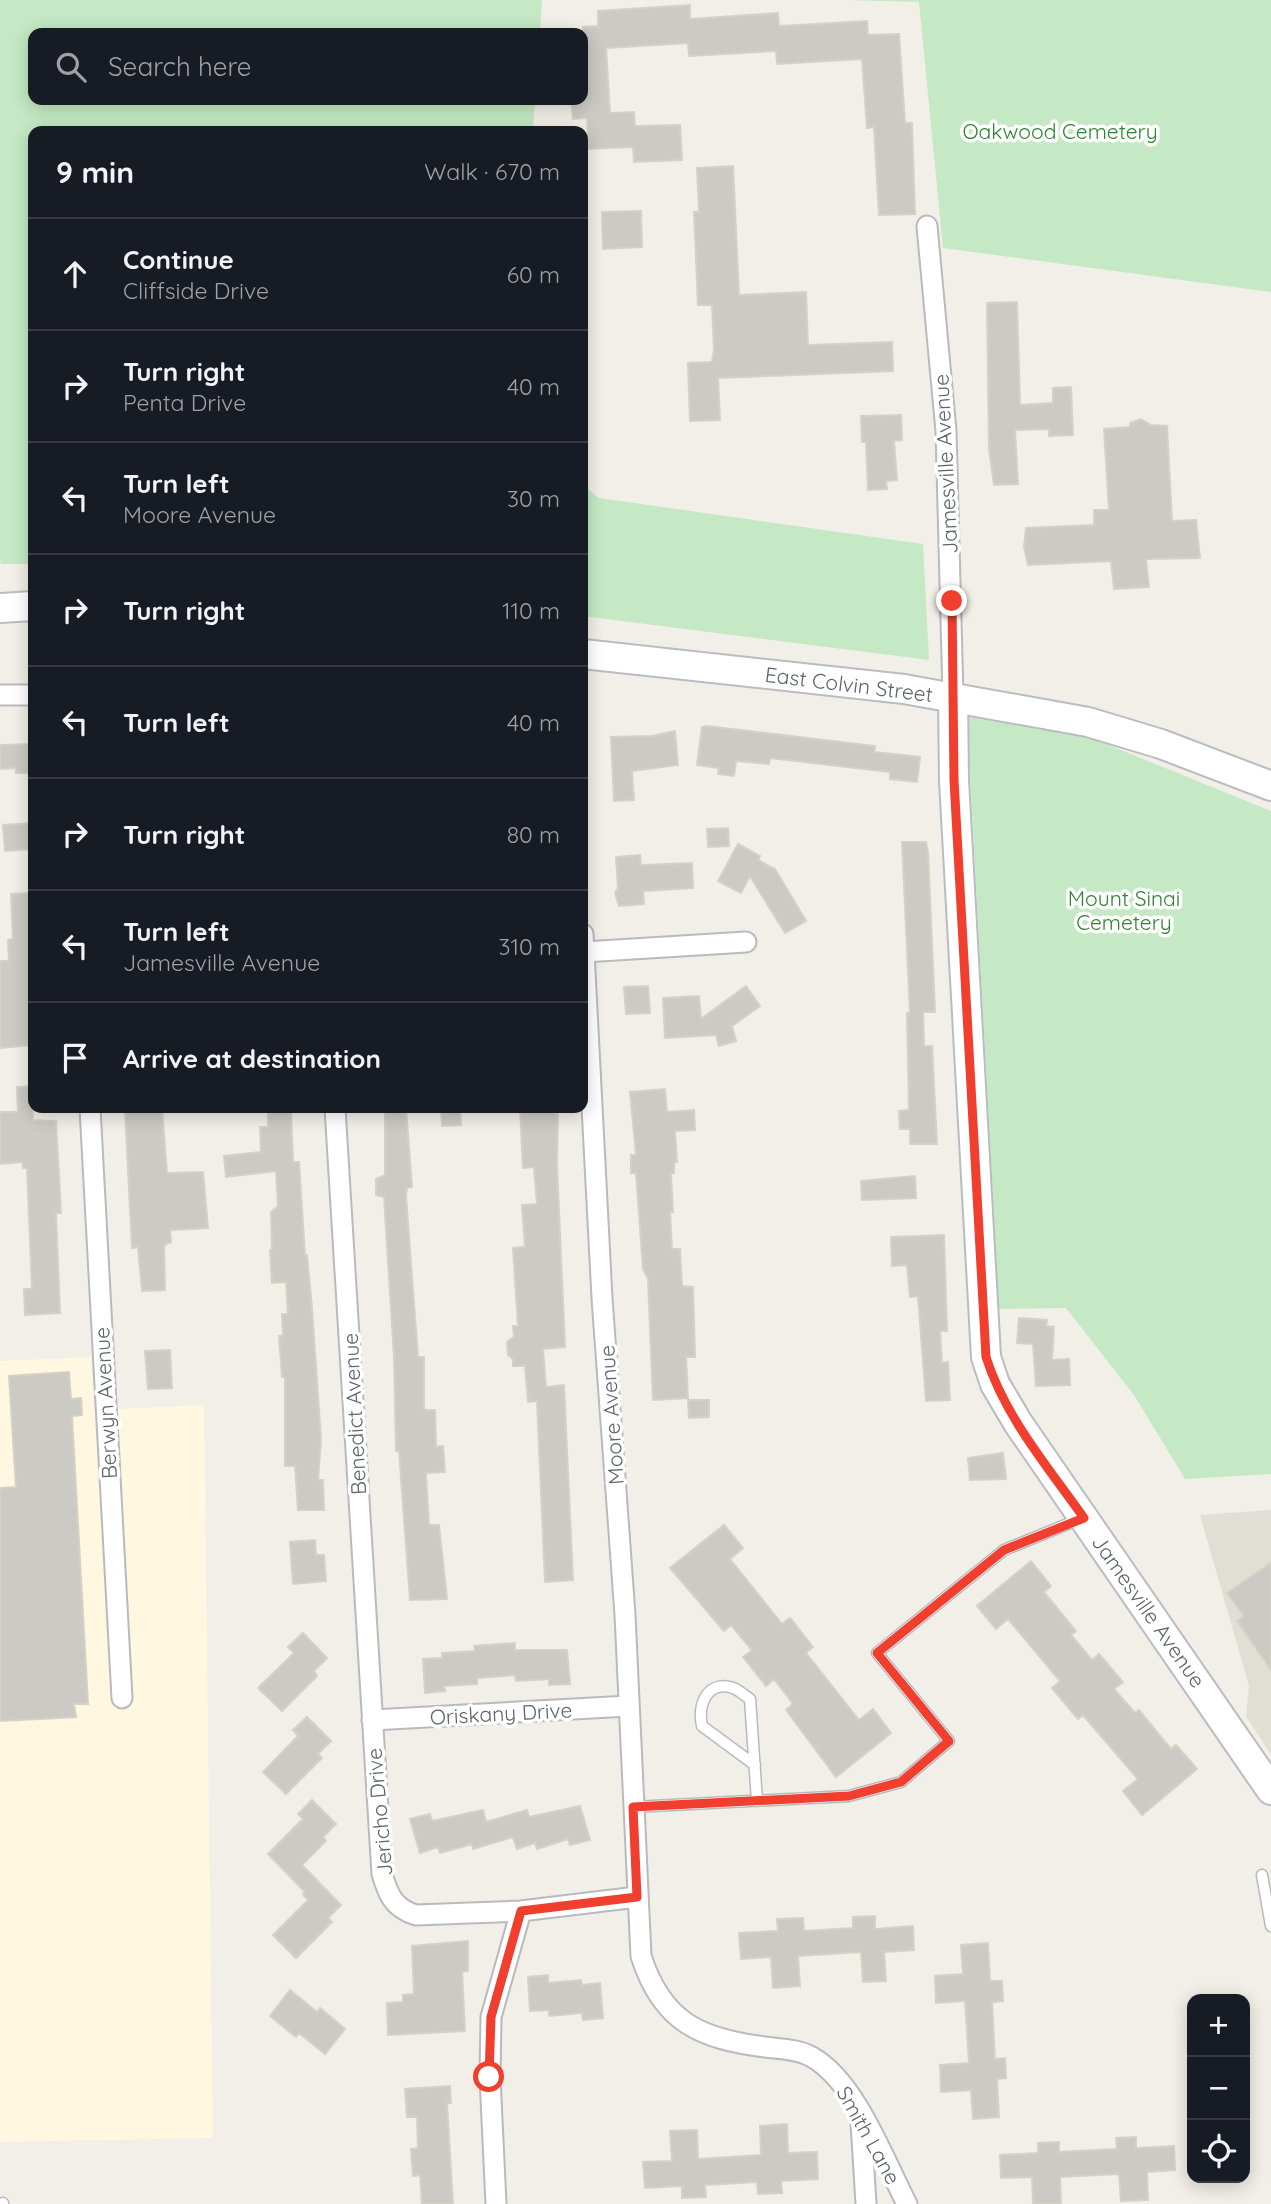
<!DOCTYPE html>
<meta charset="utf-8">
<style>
:root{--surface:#171b24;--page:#20242c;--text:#f1f3f6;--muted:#9ea1a6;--line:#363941}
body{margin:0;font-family:Quicksand,sans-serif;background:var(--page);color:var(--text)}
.controls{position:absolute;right:21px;bottom:21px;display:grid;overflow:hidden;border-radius:14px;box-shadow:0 4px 18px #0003}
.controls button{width:63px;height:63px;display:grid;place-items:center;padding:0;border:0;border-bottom:2px solid var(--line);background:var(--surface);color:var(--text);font:35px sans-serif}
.stop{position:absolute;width:21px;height:21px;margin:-16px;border:5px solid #f03e2f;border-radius:50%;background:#fff}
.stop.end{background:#f03e2f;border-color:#fff;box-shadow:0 2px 7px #0008}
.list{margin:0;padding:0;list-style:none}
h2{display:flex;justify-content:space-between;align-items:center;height:91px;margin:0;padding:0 28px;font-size:30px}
h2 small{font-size:23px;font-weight:400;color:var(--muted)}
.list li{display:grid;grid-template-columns:46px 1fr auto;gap:21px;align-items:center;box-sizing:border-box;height:112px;padding:0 28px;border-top:2px solid var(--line)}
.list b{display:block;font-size:26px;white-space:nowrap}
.list p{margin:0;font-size:23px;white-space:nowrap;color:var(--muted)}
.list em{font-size:23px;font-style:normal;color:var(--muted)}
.icon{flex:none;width:38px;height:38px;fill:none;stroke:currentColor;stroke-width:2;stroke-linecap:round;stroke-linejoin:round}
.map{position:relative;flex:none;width:1271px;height:2204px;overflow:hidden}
.search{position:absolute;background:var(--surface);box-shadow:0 4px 18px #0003;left:28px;top:28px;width:560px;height:77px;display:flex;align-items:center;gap:18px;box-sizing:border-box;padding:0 24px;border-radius:14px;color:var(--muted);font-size:26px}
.panel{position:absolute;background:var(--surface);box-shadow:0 4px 18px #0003;left:28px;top:126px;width:560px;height:987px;border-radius:14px}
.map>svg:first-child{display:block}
.commercial{fill:#fff7df}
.education{fill:#e1ded5}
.green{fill:#c4e9c4}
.building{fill:#cccac4;stroke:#d6d1c5;stroke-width:2}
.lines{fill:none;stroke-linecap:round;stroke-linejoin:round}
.lane-casing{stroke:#b8babe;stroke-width:13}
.street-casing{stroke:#b8babe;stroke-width:23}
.secondary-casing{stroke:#b9bcc1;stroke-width:32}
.lane{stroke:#fff;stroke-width:10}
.street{stroke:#fff;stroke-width:19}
.secondary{stroke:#fff;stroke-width:28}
.route{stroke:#f03e2f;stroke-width:9}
.labels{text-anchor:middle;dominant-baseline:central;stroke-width:7;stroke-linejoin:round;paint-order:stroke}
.park-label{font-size:21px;fill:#318335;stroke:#fff}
.street-label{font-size:21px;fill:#5f6368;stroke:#fff}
</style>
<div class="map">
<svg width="1271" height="2204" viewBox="0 0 1271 2204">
<rect width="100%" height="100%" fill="#f1efe7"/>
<path class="commercial" d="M91,1357L94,1410L204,1405L213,2138L0,2142V1361Z"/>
<path class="education" d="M1271,1510V1755L1246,1716L1249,1686L1200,1515Z"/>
<path class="green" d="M0,0H542L540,33H33V100H535L533,131H33V564H1L0,559Z
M846,0H1271V292L943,248L919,2Z
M583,485L599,498L923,544L929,660L583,616Z
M967,717L1089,737L1271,811V1474L1185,1479L1134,1395L1066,1308L999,1309Z"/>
<path class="building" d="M690,5V19L778,13L779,26L867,21L868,35L899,34L905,123H912L915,214L879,215L874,127L867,128L862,59L777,64L776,51L689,56L688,43L606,48L610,113L634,112L635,126L680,125L682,160L634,162L633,147L589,149L587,118L573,119L571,100H583V27L598,26V11Z
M733,166L739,295L806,292L808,345L892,342L893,371L718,378L720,420L690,421L688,363L712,362L714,349L712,305H698L694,212H699L697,168Z
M641,211L642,247L603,249L602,212Z
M1017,302L1020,405L1053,403V388L1071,387L1073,435L1049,436V429L1015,430L1018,484L994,485L989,449L987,303Z
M901,415L902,440L894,441L897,480L886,481L887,489L868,490L866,442H862L861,416Z
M1141,419L1151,425L1167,426L1172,521L1196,520L1200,558L1146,559L1149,587L1114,589L1111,561L1028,565L1024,547L1026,528L1094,525V510H1109L1104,429L1130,427V423Z
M706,726L875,746L874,752L920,757L917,782L890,779V772L770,758L769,764L736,761L734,776L718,774L719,768L697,765L702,727Z
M675,731L678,765L632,771L634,800L614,801L611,737L652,736Z
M33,744V773H16V768L0,769V745Z
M33,823V849L5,851L3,825Z
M728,828L729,846L708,847L707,829Z
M902,842H926L928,852L935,1012H923L924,1046H932L937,1144H910V1129H900L899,1111L909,1110L907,1013H910Z
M738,844L760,856L758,860L775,869L806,921L785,933L750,876L741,893L718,881Z
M640,855L641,865L692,863L693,888L643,891L644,904L619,906L615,893L618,888L616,857Z
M33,893V1045L0,1048V961H9L8,940L13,939L11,894Z
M648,986L650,1013L626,1014L624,987Z
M746,986L760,1006L732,1026L736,1041L719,1046L716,1035L665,1038L663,998L699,996L701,1019Z
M33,1086V1120L56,1121L61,1213H56L60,1313L25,1315L24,1289H32L27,1168H23L22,1162L0,1164V1112H18L17,1087Z
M665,1089L667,1112L694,1110L695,1130L675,1131L677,1162H674V1173L671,1174L673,1212H670L672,1249H680L682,1286L693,1287L695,1357H686L688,1398L653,1400L648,1279L643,1269L636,1173H631V1155H636L630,1092Z
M385,1108H406L412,1187L407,1188L406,1196L418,1357H424V1410H435L436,1447L443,1446L445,1472L426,1473L429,1525H439L447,1599L410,1600L399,1451H396L394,1357L384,1197L376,1195V1179L385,1175Z
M441,1108H460L461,1125L442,1126Z
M520,1108H556L558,1116L557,1166L565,1347L543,1349L546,1387L564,1385L573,1580L545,1582L537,1401L528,1402L525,1366H513V1359L508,1355L507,1342L514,1337L513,1326H518L513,1248L525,1247L522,1205L537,1204L534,1167L523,1168Z
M162,1109L167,1173L203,1172L208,1228L170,1230L171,1242L164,1245L165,1290L142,1291L138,1247L132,1248L125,1110Z
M291,1111L293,1162H299L305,1255H307L312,1308L321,1440L318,1480H323L324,1510H298L295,1466H285V1377H282L279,1336H283L282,1314H288L286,1282L272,1283L270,1250H272L271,1212L278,1206L276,1171L226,1177L224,1156L261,1152L260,1127H268V1112Z
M915,1176L916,1198L862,1200L861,1181Z
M944,1235L947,1331H940L942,1363L948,1362L950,1400L926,1401L918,1296L910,1297L907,1265L892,1266L891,1237Z
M1019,1318L1047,1320L1046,1326L1054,1327L1052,1360L1069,1359L1070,1385L1036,1386L1033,1344L1017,1343Z
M170,1350L172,1388L148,1389L145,1351Z
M69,1372L71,1399L81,1398L82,1415L72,1416L88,1704H74L76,1717L0,1721V1488L16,1487L9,1376Z
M688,1400H709V1417L689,1418Z
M1003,1453L1006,1479L970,1480L968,1458Z
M724,1525L743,1548L730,1559L782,1624L790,1618L813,1647L806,1653L859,1720L873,1709L891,1733L836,1777L786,1710L793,1704L774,1679L766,1686L743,1657L752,1650L731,1625L724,1631L670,1568Z
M315,1540L316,1555H324L326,1581L293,1584L290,1542Z
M1031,1561L1051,1586L1044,1592L1076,1631L1071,1635L1092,1660L1099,1654L1123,1682L1114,1689L1135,1713L1139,1710L1171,1749L1176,1745L1197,1769L1142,1815L1123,1791L1138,1779L1083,1715L1078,1719L1052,1688L1060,1681L1008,1619L996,1629L977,1606Z
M1271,1563V1670L1237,1621L1244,1616L1227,1593Z
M303,1633L327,1658L314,1671L317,1676L282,1711L258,1688L294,1653L288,1647Z
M515,1643V1650H567L570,1684L549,1685V1679L516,1681L515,1675L477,1678V1684L444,1686L445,1691L425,1693L423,1659L442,1658V1653L475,1651L474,1646Z
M307,1717L331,1741L318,1754L322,1758L286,1794L263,1772L298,1736L293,1730Z
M312,1800L336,1824L323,1837L326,1841L302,1865L341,1905L328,1918L332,1922L296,1958L273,1935L308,1900L303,1894L305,1892L268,1854L303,1819L298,1814Z
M580,1806L590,1840L570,1845L568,1839L537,1849L535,1843L517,1849L513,1837L473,1849L472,1844L440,1853L438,1847L420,1853L410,1819L430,1814L432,1821L483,1810L486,1822L527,1810L529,1817Z
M875,1916V1929L913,1926L914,1950L884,1952L886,1981L863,1982L861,1952L798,1956L800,1986L773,1988L771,1957L741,1959L739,1933L778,1931L777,1919L803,1918L804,1931L853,1928V1917Z
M468,1941V1971L462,1972L465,2031L388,2035L387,2003L403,2002V1995L414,1994L412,1946Z
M988,1943L990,1981H1002L1003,2001L992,2002L995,2059L1005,2058L1006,2078L997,2079L999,2117L973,2119L971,2090L941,2092L940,2065L969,2063L965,2001L936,2003L935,1976L963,1974L961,1945Z
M548,1975V1983L581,1980L582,1985L600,1983L603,2018L583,2020L582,2013L549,2016V2010L530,2011L528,1977Z
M290,1990L317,2012L320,2008L345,2029L325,2054L299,2033L296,2037L270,2016Z
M450,2086L451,2103H447L453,2204H422L420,2175L413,2176L411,2149L418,2148L417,2117H407L405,2089Z
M787,2124L788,2153L817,2152L818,2179L781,2181L782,2193L758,2194L757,2182L705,2185L706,2197L682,2198V2186L645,2188L643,2162L672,2161L670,2131L697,2130L698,2159L761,2155L760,2126Z
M1136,2137V2148L1174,2146L1175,2170L1147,2172L1148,2200L1121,2201L1119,2174L1060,2177L1061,2204H1033L1032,2177L1001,2178L1000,2155L1038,2153V2143L1059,2142V2152L1117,2149L1116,2138Z"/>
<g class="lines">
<defs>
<path id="lane" d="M755,1765L702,1726C698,1707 705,1682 730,1687C737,1688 745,1696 750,1699L757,1801
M633,1807L849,1796L901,1782L949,1741L877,1653L1004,1550L1080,1519
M1262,1875L1271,1926
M3,2203V2204"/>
<path id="street" d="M927,226L946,431L953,696
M0,695H33
M583,934L602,1298L625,1615L641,1956C662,2022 700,2039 765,2047C780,2049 798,2049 812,2057C856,2082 884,2160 907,2204
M584,952L746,942
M90,1108L122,1698
M335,1108L382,1874C388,1894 393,1908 416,1915L521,1911L637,1897
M372,1720L629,1706
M861,2123L866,2204
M496,2204L490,2077L491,2017L521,1911"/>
<path id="secondary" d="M0,608L33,606
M583,654L904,689L1088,722L1161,744L1271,786
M953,696L954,780L986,1357L995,1384L1018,1423L1271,1790"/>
</defs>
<use href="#lane" class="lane-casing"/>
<use href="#street" class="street-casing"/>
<use href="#secondary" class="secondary-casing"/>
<use href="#lane" class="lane"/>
<use href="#street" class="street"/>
<use href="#secondary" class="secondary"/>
</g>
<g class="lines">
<path class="route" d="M489,2077L491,2017L521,1911L637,1897L633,1807L849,1796L901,1782L949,1741L877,1653L1004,1550L1084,1518C1048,1467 1005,1417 986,1357L954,780L952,601"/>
</g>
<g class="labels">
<g class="park-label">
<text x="1060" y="131">Oakwood Cemetery</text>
<text x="1124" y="898">Mount Sinai<tspan x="1124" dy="24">Cemetery</tspan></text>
</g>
<g class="street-label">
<text transform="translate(945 464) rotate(-93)">Jamesville Avenue</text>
<text transform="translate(849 684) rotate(7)">East Colvin Street</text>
<text transform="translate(105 1403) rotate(-93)">Berwyn Avenue</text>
<text transform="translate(354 1414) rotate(-93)">Benedict Avenue</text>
<text transform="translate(611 1415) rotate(-94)">Moore Avenue</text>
<text transform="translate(1149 1611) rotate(55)">Jamesville Avenue</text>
<text transform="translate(501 1713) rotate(-3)">Oriskany Drive</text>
<text transform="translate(379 1812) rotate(-95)">Jericho Drive</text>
<text transform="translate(869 2135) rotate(61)">Smith Lane</text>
</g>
</g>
</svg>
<div class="controls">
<button>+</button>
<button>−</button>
<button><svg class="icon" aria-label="locate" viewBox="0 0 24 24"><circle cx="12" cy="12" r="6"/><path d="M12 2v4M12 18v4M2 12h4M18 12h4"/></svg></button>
</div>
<div class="stop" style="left:489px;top:2077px"></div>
<div class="stop end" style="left:952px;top:601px"></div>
<div class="search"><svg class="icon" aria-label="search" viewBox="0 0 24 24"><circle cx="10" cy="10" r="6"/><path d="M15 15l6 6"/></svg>Search here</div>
<section class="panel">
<h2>9 min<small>Walk · 670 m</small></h2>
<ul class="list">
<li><svg class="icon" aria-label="ahead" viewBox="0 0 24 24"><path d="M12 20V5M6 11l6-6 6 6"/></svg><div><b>Continue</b><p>Cliffside Drive</p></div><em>60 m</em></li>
<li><svg class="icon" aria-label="right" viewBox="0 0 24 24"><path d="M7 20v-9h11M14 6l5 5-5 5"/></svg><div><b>Turn right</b><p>Penta Drive</p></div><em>40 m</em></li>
<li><svg class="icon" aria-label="left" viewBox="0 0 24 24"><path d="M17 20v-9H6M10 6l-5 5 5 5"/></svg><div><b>Turn left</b><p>Moore Avenue</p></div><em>30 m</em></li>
<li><svg class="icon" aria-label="right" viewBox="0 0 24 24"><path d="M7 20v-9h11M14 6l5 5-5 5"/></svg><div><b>Turn right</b></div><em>110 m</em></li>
<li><svg class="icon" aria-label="left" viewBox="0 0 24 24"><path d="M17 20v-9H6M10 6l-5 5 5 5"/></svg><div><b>Turn left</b></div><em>40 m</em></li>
<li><svg class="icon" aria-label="right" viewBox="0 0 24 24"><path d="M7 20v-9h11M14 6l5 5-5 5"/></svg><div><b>Turn right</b></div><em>80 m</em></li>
<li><svg class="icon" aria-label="left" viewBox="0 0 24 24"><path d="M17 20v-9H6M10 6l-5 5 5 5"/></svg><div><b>Turn left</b><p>Jamesville Avenue</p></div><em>310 m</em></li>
<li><svg class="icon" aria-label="arrive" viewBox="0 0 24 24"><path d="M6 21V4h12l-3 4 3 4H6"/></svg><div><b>Arrive at destination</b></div></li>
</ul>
</section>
</div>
